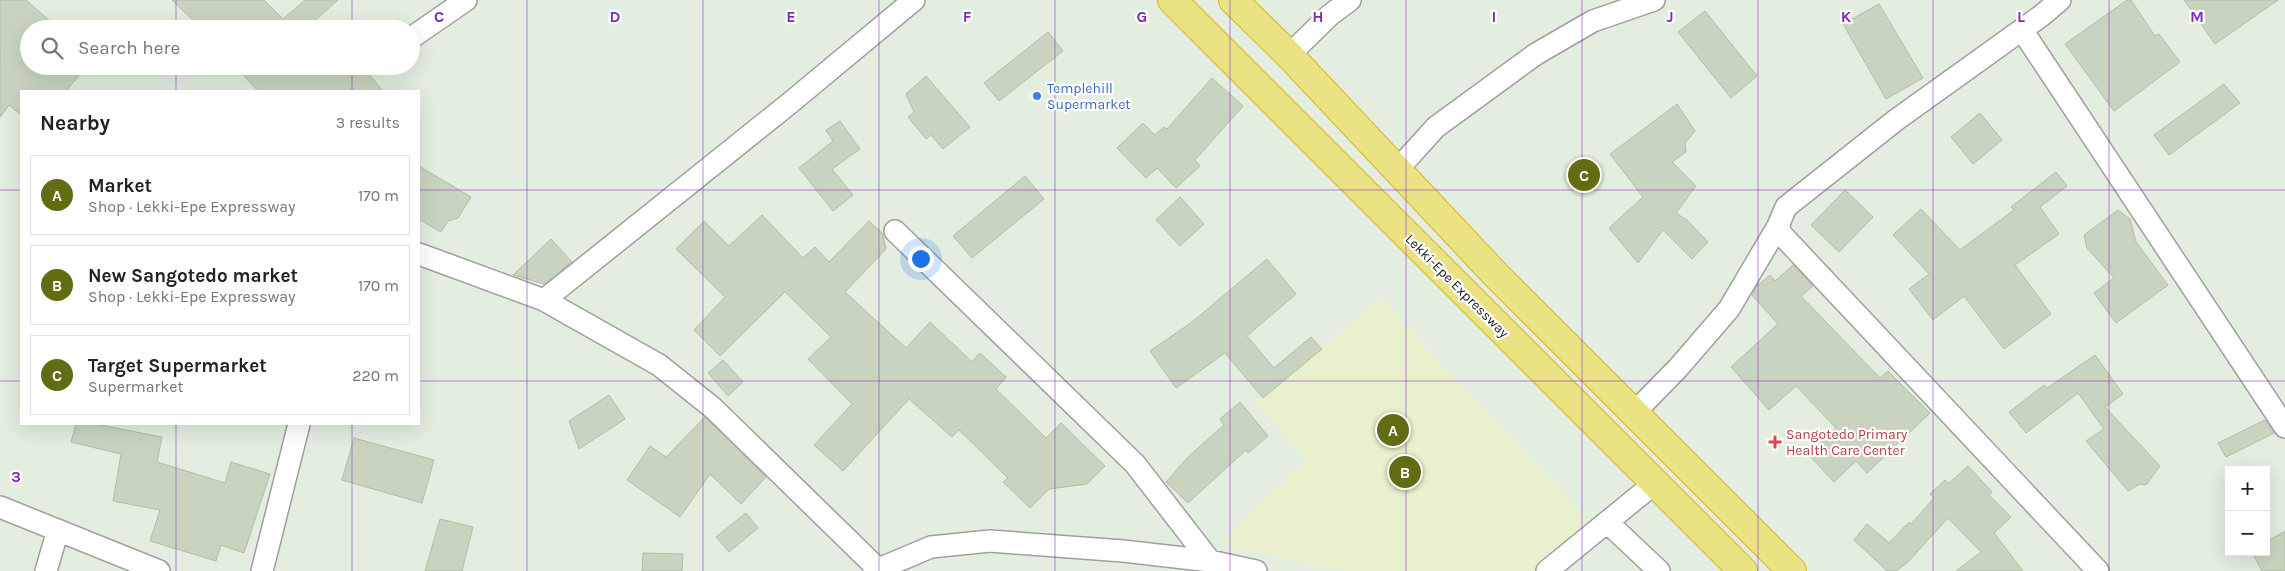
<!DOCTYPE html>
<meta charset="utf-8">
<style>
:root{--surface:#fff;--page:#f6f6f6;--text:#222;--muted:#767676;--line:#e0e0e0;--accent:#616c13}
body{margin:0;font-family:Karla,sans-serif;background:var(--page);color:var(--text)}
.controls{position:absolute;right:15px;bottom:15px;display:grid;overflow:hidden;border-radius:0px;box-shadow:0 5px 20px #0002}
.controls button{width:45px;height:45px;display:grid;place-items:center;padding:0;border:0;border-bottom:1px solid var(--line);background:var(--surface);color:var(--text);font:25px sans-serif}
.you{position:absolute;left:920px;top:258px;width:18px;height:18px;margin:-12px;border:4px solid #fff;border-radius:50%;background:#1a73e8;box-shadow:0 0 0 8px #1a73e833}
.badge{display:grid;place-items:center;width:32px;height:32px;border-radius:50%;background:var(--accent);color:#fff;font-size:16px;font-weight:700}
.pin{position:absolute;translate:-50% -50%;border:2px solid #fff;box-shadow:0 1px 5px #0006}
.list{margin:0;padding:0;list-style:none}
h2{display:flex;justify-content:space-between;align-items:center;height:65px;margin:0;padding:0 20px;font-size:21px}
h2 small{font-size:16px;font-weight:400;color:var(--muted)}
.list li{display:grid;grid-template-columns:32px 1fr auto;gap:15px;align-items:center;box-sizing:border-box;height:80px;margin:0 10px 10px;padding:0 10px;border:1px solid var(--line);border-radius:0px}
.list b{display:block;font-size:19px;white-space:nowrap}
.list p{margin:0;font-size:16px;white-space:nowrap;color:var(--muted)}
.list em{font-size:16px;font-style:normal;color:var(--muted)}
.icon{flex:none;width:28px;height:28px;fill:none;stroke:currentColor;stroke-width:2;stroke-linecap:round;stroke-linejoin:round}
.map{position:relative;flex:none;width:2285px;height:571px;overflow:hidden}
.search{position:absolute;background:var(--surface);box-shadow:0 5px 20px #0002;left:20px;top:20px;width:400px;height:55px;display:flex;align-items:center;gap:12px;box-sizing:border-box;padding:0 18px;border-radius:28px;color:var(--muted);font-size:19px}
.panel{position:absolute;background:var(--surface);box-shadow:0 5px 20px #0002;left:20px;top:90px;width:400px;height:335px;border-radius:0px}
.map>svg:first-child{display:block}
.commercial{fill:#eaf0ce}
.building{fill:#c9d4c0;stroke:#afbfa2}
.lines{fill:none;stroke-linecap:round;stroke-linejoin:round}
.minor-casing{stroke:#9f9f9f;stroke-width:24}
.highway-casing{stroke:#dcb31d;stroke-width:30}
.minor{stroke:#fff;stroke-width:21}
.highway{stroke:#e9e383;stroke-width:28}
.grid{fill:none;stroke:#7b2cbf;stroke-width:1;stroke-opacity:0.55}
.shop-dot{fill:#3f7fe0;stroke:#fff;stroke-width:2}
.health-dot{fill:#e0444e;stroke:#fff;stroke-width:2}
.labels{text-anchor:middle;dominant-baseline:central;stroke-width:4.5;stroke-linejoin:round;paint-order:stroke}
.shop-label{font-size:14px;fill:#366cbe;stroke:#fff;text-anchor:start}
.street-label{font-size:14px;fill:#1b1b1b;stroke:#fff}
.health-label{font-size:14px;fill:#be3a42;stroke:#fff;text-anchor:start}
.grid-label{font-size:16px;text-anchor:middle;font-weight:bold;fill:#7b2cbf;stroke:#fff;stroke-width:4.5;stroke-linejoin:round;paint-order:stroke}
</style>
<div class="map">
<svg width="2285" height="571" viewBox="0 0 2285 571">
<rect width="100%" height="100%" fill="#e3ede0"/>
<path class="commercial" d="M1380,298L1591,522L1532,571H1346L1220,544L1307,460L1255,401L1263,398Z"/>
<path class="building" d="M0,0H26L59,29H29V66H87L66,91H21V115L9,105L0,117Z
M172,0H264L283,19L305,0H338L305,29H202Z
M2127,0H2131L2155,36L2159,34L2180,62L2114,111L2065,44Z
M2184,0H2278L2215,44Z
M1879,4L1923,78L1886,99L1843,24Z
M1705,11L1757,76L1731,98L1678,32Z
M1048,32L1063,51L999,101L984,83Z
M235,66H362L383,91H258Z
M926,76L970,127L943,149L931,135L926,139L908,117L914,112L906,94Z
M1212,78L1243,106L1195,160L1200,166L1176,188L1157,168L1146,178L1117,148L1143,123L1155,135L1164,127L1167,129Z
M2224,84L2240,103L2169,155L2154,135Z
M1677,104L1695,131L1685,143L1686,152L1672,162L1696,186L1676,213L1687,220L1708,242L1692,259L1663,230L1638,263L1609,228L1643,197L1610,154Z
M1980,113L2002,140L1973,164L1951,137Z
M840,121L860,149L832,169L853,195L833,211L799,168L833,141L826,130Z
M419,166L471,197L458,218L448,221L441,232L419,219Z
M2056,172L2067,186L2040,207L2059,234L2015,265L2051,314L2004,349L1964,296L1933,320L1909,289L1929,274L1893,235L1921,209L1960,250L2014,210L2011,207Z
M1025,176L1044,199L972,258L953,236Z
M1845,190L1873,217L1839,252L1811,225Z
M1180,197L1204,224L1180,246L1156,220Z
M2118,210L2130,219L2136,242L2168,285L2116,323L2094,293L2114,278L2087,248L2084,235Z
M762,215L803,258L815,247L829,262L869,221L882,233L886,249L845,292L906,348L930,322L972,362L980,353L1006,377L996,389L1046,438L1061,423L1105,466L1087,484L1049,489L1030,508L1003,482L1008,478L959,430L952,437L909,399L843,471L814,445L852,404L808,359L831,337L785,292L720,356L694,330L725,297L676,249L704,221L729,246Z
M551,239L572,262L544,284L513,275Z
M1267,259L1296,294L1247,336L1274,368L1311,337L1322,349L1263,398L1225,353L1176,388L1150,351L1192,322Z
M1793,265L1813,286L1801,296L1880,378L1888,371L1930,413L1867,473L1856,461L1834,482L1808,454L1836,428L1796,386L1769,410L1731,367L1778,324L1752,295L1757,286L1770,275L1775,281Z
M2095,355L2123,394L2105,407L2160,466L2146,485L2140,484L2128,491L2086,441L2104,429L2078,393L2026,433L2009,412L2044,385L2047,388Z
M723,360L743,382L728,396L708,373Z
M609,395L625,419L579,449L569,421Z
M1240,402L1268,436L1248,453L1246,450L1188,503L1166,482L1188,457L1224,425L1220,419Z
M705,417L766,477L741,504L710,474L680,517L627,480L650,446L666,457Z
M2265,420L2274,433L2226,457L2218,443Z
M76,424H95L162,437L157,462L225,483L231,462L270,474L244,553L221,545L216,561L150,541L160,510L113,501L121,454L71,442Z
M354,438L434,460L422,503L342,480Z
M1968,466L1992,492L1989,495L2011,517L1994,533L2023,571H1956L1981,552L1948,518L1907,563L1896,571H1887L1854,540L1867,524L1889,543L1909,522L1911,524L1934,498L1930,494L1945,480L1948,484Z
M746,513L758,528L729,552L716,537Z
M440,519L473,527L462,571H425Z
M2285,531V571H2262L2252,552H2266V542Z
M643,553L683,554L682,571H642Z"/>
<g class="lines">
<defs>
<path id="minor" d="M2022,30L2285,427
M411,38L466,0
M1289,55L1330,15L1350,0
M1397,170L1436,127L1536,54L1593,21L1654,0
M1778,226L1782,235L2098,571
M895,231L1135,464L1210,561
M419,254L544,300L659,365L713,408L878,569
M544,300L790,103L914,0
M1634,413L1678,368L1729,309L1778,226L1786,207L1896,120L2041,16L2060,0
M0,507L159,571
M1607,522L1659,571
M46,571L58,530
M262,571L299,424
M874,571L931,547L990,541L1123,551L1210,561L1256,571
M1547,571L1655,483"/>
<path id="highway" d="M1172,0L1743,571
M1233,0L1289,55L1496,275L1792,571"/>
</defs>
<use href="#minor" class="minor-casing"/>
<use href="#highway" class="highway-casing"/>
<use href="#minor" class="minor"/>
<use href="#highway" class="highway"/>
</g>
<path class="grid" d="M176,0V29M352,0V29M527,0V571M703,0V571M879,0V571M1055,0V571M1230,0V571M1406,0V571M1582,0V571M1758,0V571M1933,0V571M2109,0V571M176,66V91M352,66V91M0,190H21M419,190H2285M0,381H21M419,381H2285M176,424V571M352,424V571"/>
<circle class="shop-dot" cx="1037" cy="96" r="5"/>
<path class="health-dot" d="M1772.5 434.5h5v5h5v5h-5v5h-5v-5h-5v-5h5z"/>
<g class="labels">
<g class="shop-label">
<text x="1047" y="88">Templehill<tspan x="1047" dy="16">Supermarket</tspan></text>
</g>
<g class="street-label">
<text transform="translate(1457 286) rotate(45)">Lekki-Epe Expressway</text>
</g>
<g class="health-label">
<text x="1786" y="434">Sangotedo Primary<tspan x="1786" dy="16">Health Care Center</tspan></text>
</g>
</g>
<g class="grid-label">
<text x="439" y="22">C</text>
<text x="615" y="22">D</text>
<text x="791" y="22">E</text>
<text x="967" y="22">F</text>
<text x="1142" y="22">G</text>
<text x="1318" y="22">H</text>
<text x="1494" y="22">I</text>
<text x="1670" y="22">J</text>
<text x="1846" y="22">K</text>
<text x="2021" y="22">L</text>
<text x="2197" y="22">M</text>
<text x="16" y="482">3</text>
</g>
</svg>
<div class="controls">
<button>+</button>
<button>−</button>
</div>
<div class="you"></div>
<div class="pin badge" style="left:1393px;top:430px">A</div>
<div class="pin badge" style="left:1405px;top:472px">B</div>
<div class="pin badge" style="left:1584px;top:175px">C</div>
<div class="search"><svg class="icon" aria-label="search" viewBox="0 0 24 24"><circle cx="10" cy="10" r="6"/><path d="M15 15l6 6"/></svg>Search here</div>
<section class="panel">
<h2>Nearby<small>3 results</small></h2>
<ul class="list">
<li><span class="badge">A</span><div><b>Market</b><p>Shop · Lekki-Epe Expressway</p></div><em>170 m</em></li>
<li><span class="badge">B</span><div><b>New Sangotedo market</b><p>Shop · Lekki-Epe Expressway</p></div><em>170 m</em></li>
<li><span class="badge">C</span><div><b>Target Supermarket</b><p>Supermarket</p></div><em>220 m</em></li>
</ul>
</section>
</div>
